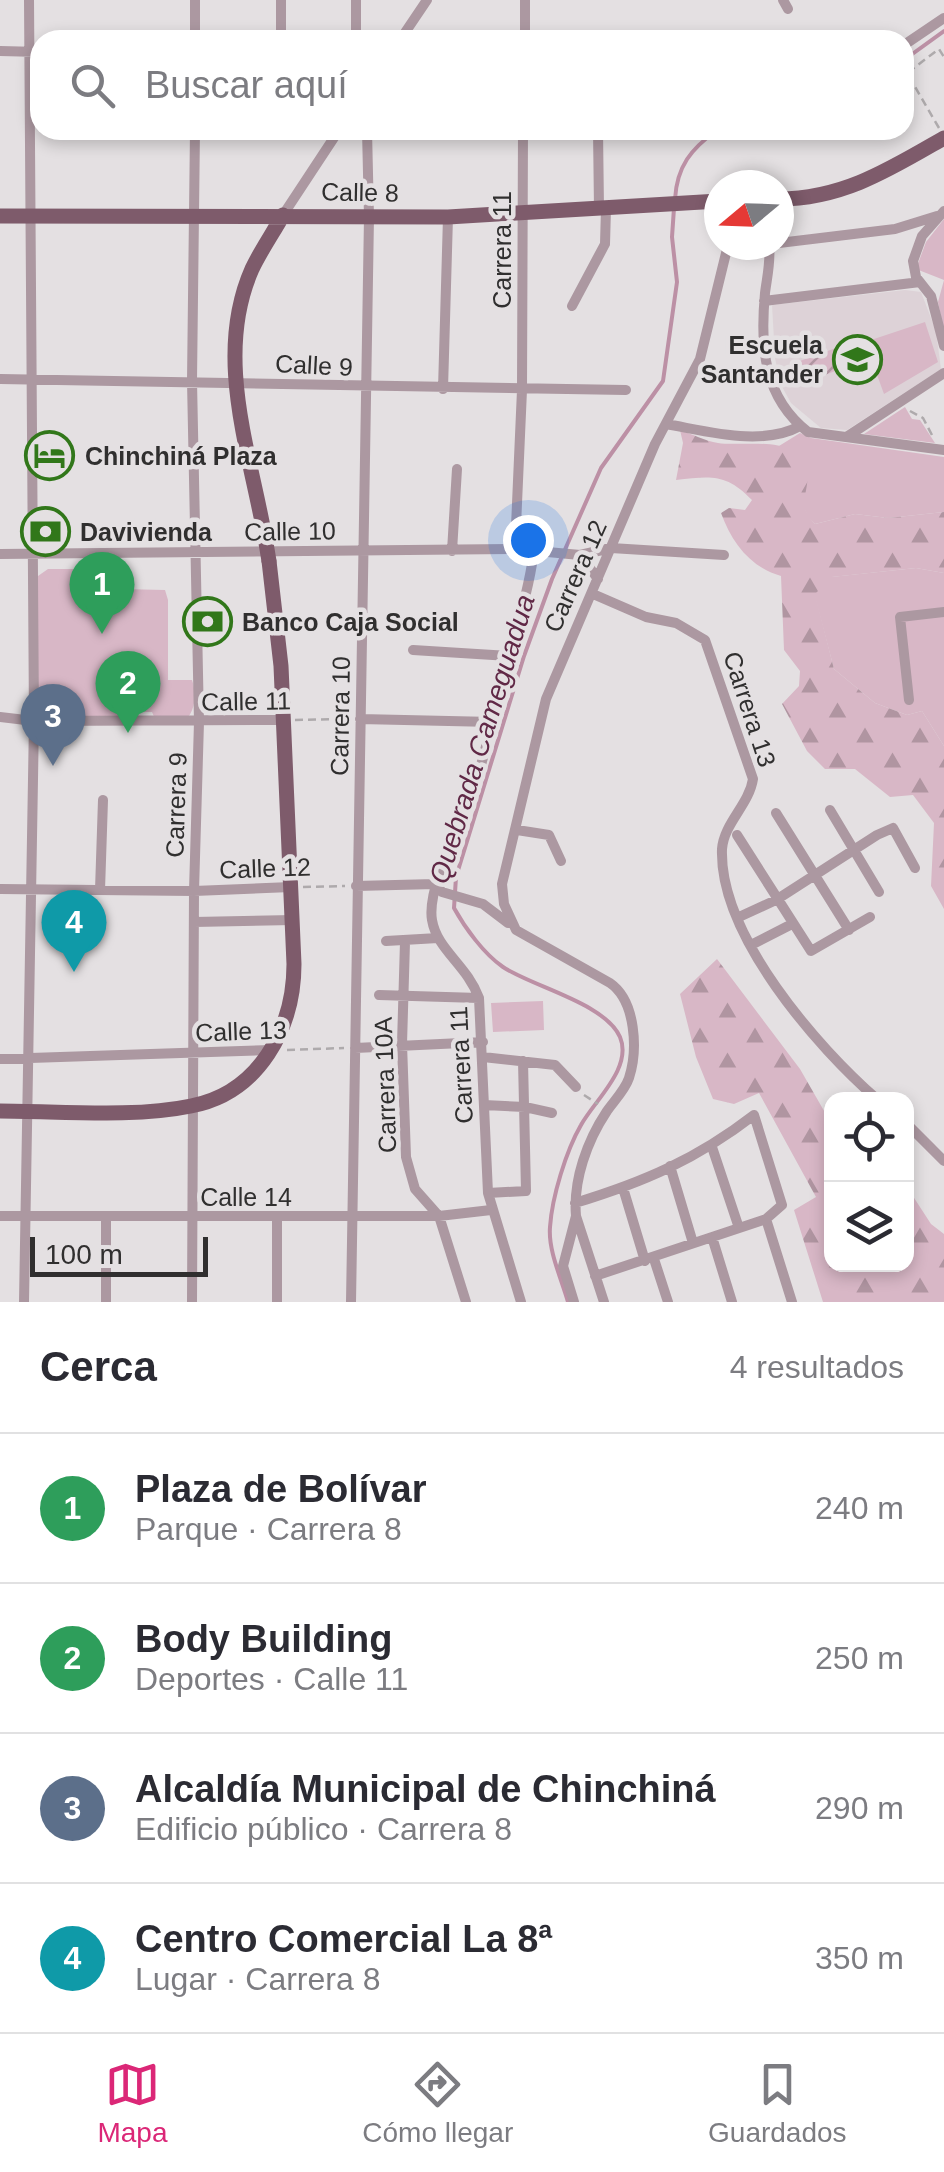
<!DOCTYPE html>
<html lang="es">
<meta charset="utf-8">
<style>
:root{--surface:#fff;--page:#f2f2f3;--text:#2b2b33;--muted:#7c7c81;--line:#e1e1e2;--accent:#db2777}
body{margin:0;font-family:Arial,sans-serif;background:var(--page);color:var(--text)}
.controls{position:absolute;right:30px;bottom:30px;display:grid;overflow:hidden;border-radius:20px;box-shadow:0 5px 15px #0003}
.controls button{width:90px;height:90px;display:grid;place-items:center;padding:0;border:0;border-bottom:2px solid var(--line);background:var(--surface);color:var(--text);font:50px sans-serif}
.compass{position:absolute;left:704px;top:170px;width:90px;height:90px;border-radius:50%;background:var(--surface);box-shadow:0 5px 15px #0003;rotate:251deg}
.scale{position:absolute;left:30px;bottom:25px;width:178px;box-sizing:border-box;padding-left:10px;border:5px solid #302f2f;border-top:0;font-size:28px;line-height:35px;white-space:nowrap;color:#302f2f;-webkit-text-stroke:8px #e4e0e2;paint-order:stroke}
.you{position:absolute;left:528px;top:540px;width:35px;height:35px;margin:-25px;border:8px solid #fff;border-radius:50%;background:#1a73e8;box-shadow:0 0 0 15px #1a73e833}
.badge{display:grid;place-items:center;width:65px;height:65px;border-radius:50%;background:var(--accent);color:#fff;font-size:32px;font-weight:700}
.pin{position:absolute;translate:-50% -82px;filter:drop-shadow(0 2px 5px #0008)}
.pin::after{content:'';position:absolute;top:52px;width:35px;height:30px;background:inherit;clip-path:polygon(0 0,100% 0,50% 100%)}
.list{margin:0;padding:0;list-style:none}
h2{display:flex;justify-content:space-between;align-items:center;height:130px;margin:0;padding:0 40px;font-size:42px}
h2 small{font-size:32px;font-weight:400;color:var(--muted)}
.list li{display:grid;grid-template-columns:65px 1fr auto;gap:30px;align-items:center;box-sizing:border-box;height:150px;padding:0 40px;border-top:2px solid var(--line)}
.list b{display:block;font-size:38px;white-space:nowrap}
.list p{margin:0;font-size:32px;white-space:nowrap;color:var(--muted)}
.list em{font-size:32px;font-style:normal;color:var(--muted)}
.icon{flex:none;width:55px;height:55px;fill:none;stroke:currentColor;stroke-width:2;stroke-linecap:round;stroke-linejoin:round}
.map{position:relative;flex:none;width:944px;height:1302px;overflow:hidden}
.search{position:absolute;background:var(--surface);box-shadow:0 5px 15px #0003;left:30px;right:30px;top:30px;height:110px;display:flex;align-items:center;gap:25px;box-sizing:border-box;padding:0 35px;border-radius:30px;color:var(--muted);font-size:38px}
.sheet{height:730px;background:var(--surface)}
nav{display:flex;justify-content:space-around;align-items:center;box-sizing:border-box;height:140px;border-top:2px solid var(--line);background:var(--surface);font-size:28px;color:var(--muted)}
nav a{display:grid;justify-items:center;gap:5px}
nav .on{color:var(--accent)}
.map>svg:first-child{display:block}
.built{fill:#ddd2d7}
.green{fill:#d8b7c6}
.forest{fill:url(#forest-firs)}
.garden{fill:url(#garden-furrows)}
.lines{fill:none;stroke-linecap:round;stroke-linejoin:round}
.stream{stroke:#bc90a5;stroke-width:4}
.path{stroke:#aeaaac;stroke-width:2.5;stroke-dasharray:8 5;stroke-linecap:butt}
.minor{stroke:#ac98a1;stroke-width:10}
.primary{stroke:#7e5b6b;stroke-width:15}
.primary-bridge{stroke:#7e5b6b;stroke-width:15}
.labels{text-anchor:middle;dominant-baseline:central;stroke-width:9;stroke-linejoin:round;paint-order:stroke}
.street-label{font-size:25px;fill:#302f2f;stroke:#e4e0e2}
.poi-label{font-size:25px;font-weight:bold;fill:#302f2f;stroke:#e4e0e2;text-anchor:start}
.water-label{font-size:28px;font-style:italic;fill:#602846;stroke:#e4e0e2}
</style>
<div class="map">
<svg width="944" height="1302" viewBox="0 0 944 1302">
<defs>
<pattern id="forest-firs" width="22" height="20" patternUnits="userSpaceOnUse" patternTransform="scale(2.5)"><rect width="22" height="20" fill="#d8b7c6"/><path d="M5 1l3.5 6h-7zM16 11l3.5 6h-7z" fill="#b095a1"/></pattern>
<pattern id="garden-furrows" width="10" height="10" patternUnits="userSpaceOnUse" patternTransform="scale(2.5)"><rect width="10" height="10" fill="#d8b7c6"/><path d="M-1 1l2-2M0 10L10 0M9 11l2-2" fill="none" stroke="#b095a1"/></pattern>
</defs>
<rect width="100%" height="100%" fill="#e4e0e2"/>
<path class="built" d="M905,290L921,292L936,331L941,369L847,430L821,428L791,403L780,383L775,358L772,305Z"/>
<path class="green" d="M944,219V332L938,302L944,280L916,269L926,242Z
M925,322L938,362L884,394L865,342Z
M905,407L912,419L920,420L935,443L864,434Z
M800,433L811,438L944,457V512L888,518L855,514L815,524L808,517L779,446Z
M916,568L944,573V746L922,711L907,715L875,703L834,669L814,593L831,577Z
M48,569H78L79,588L165,590L168,600V680H192C196,691 196,708 188,717L155,719L152,712H128L122,720L43,718L36,703L38,576Z
M543,1001L544,1030L493,1032L491,1003Z"/>
<path class="forest" d="M680,430C692,434 705,441 718,443C743,447 803,433 807,472C810,494 795,503 815,524L855,514L888,518L944,512V573L916,568L832,577L815,594L834,669L875,703L907,715L922,711L944,746V909L931,886L934,823L913,795L890,797L855,769H825L807,751L782,704L799,686L800,671L784,650L781,576C750,567 732,543 721,513L729,508L745,510L752,500C726,473 711,476 676,480L683,443Z
M717,959L800,1069L831,1123L832,1264H906L907,1187L931,1224L944,1234V1302H823L794,1210L816,1197L759,1093L734,1104L713,1099L696,1057L680,994Z"/>
<path class="garden" d="M858,340L866,359L807,382L800,361Z"/>
<g class="lines">
<path class="stream" d="M904,60L944,31
M675,199C677,166 691,149 717,130
M568,1302C562,1280 548,1251 550,1227C552,1197 566,1151 581,1125C594,1101 633,1068 620,1037C605,1003 533,987 503,967C484,954 465,928 454,908L456,877L524,656L552,579L601,468L663,381L677,282L672,237L674,208"/>
<path class="path" d="M939,128L907,73L939,49L944,57
M910,411L923,418L933,437
M295,720L347,719
M303,887L345,886
M287,1050L344,1048
M584,1095L598,1104"/>
<path class="minor" d="M195,0V40
M281,0V40
M525,0V40
M783,0L788,9
M356,40V0
M400,40L427,0
M904,45L944,18
M0,51L40,52
M598,130L599,209
M944,211L922,236L913,261L916,277L931,296L944,346
M283,215L339,130
M779,243L895,229L937,216
M769,245C771,261 767,277 765,293C760,346 763,397 808,432L944,450
M764,301L920,282
M572,306L605,244L606,208
M0,379L626,390
M443,389L448,217
M666,424C707,431 762,447 800,426
M848,436L944,373
M515,549L522,390L523,130
M452,551L457,469
M0,554L515,549L580,555L598,579
M580,555L611,548L724,555
M593,594L646,617L676,623L705,640L753,779C749,805 724,823 722,849C719,935 817,1047 878,1100
M413,650L509,656
M909,700L900,617L944,612
M0,717L34,721L284,720
M360,719L493,722
M830,810L879,892
M776,813L849,930
M517,830L549,835L561,861
M737,835L811,951L870,917
M356,886L435,884L442,892L483,904L508,923
M0,889L194,891L291,887
M100,890L103,800
M739,917L776,900L877,835L893,828L915,868
M194,922L293,920
M386,941L438,938
M405,942L402,1044L406,1157L415,1189L438,1215
M751,945L792,924
M379,995L479,998
M355,1048L483,1042
M483,1057L555,1065L576,1087
M0,1059L271,1050
M484,1105L525,1107L552,1113
M906,1123L944,1161
M712,1147L739,1228
M670,1166L693,1243
M623,1188L645,1261
M488,1193L526,1191L523,1061
M575,1203C644,1182 697,1159 754,1115L782,1205L766,1219L595,1276
M0,1216H439L491,1210
M439,1216L466,1302
M106,1217V1302
M766,1219L792,1302
M712,1237L732,1302
M654,1259L668,1302
M24,1302L34,721L29,0
M192,1302L194,891L199,722L192,381L195,130
M277,1302V1217
M351,1302L369,217L367,130
M521,1302L488,1193L479,998C467,965 437,950 432,920C426,886 466,812 478,775C490,736 498,695 509,656C519,620 529,588 534,551
M574,1302L563,1266L576,1216
M604,1302L576,1216C573,1180 587,1141 607,1111C614,1101 625,1090 629,1078C638,1050 636,1001 610,983L516,930L504,904L502,884L546,699L655,444L700,359L728,245"/>
<path class="primary" d="M779,199C843,199 890,169 944,138
M0,216L448,217L719,201
M266,543C251,454 213,357 252,269C261,250 273,233 283,215
M0,1111C59,1111 134,1118 191,1106C259,1093 294,1028 294,964L281,666L269,561"/>
<path class="primary-bridge" d="M266,543L269,561"/>
</g>
<defs>
<symbol id="school-ring" viewBox="-11 -11 22 22"><circle r="9.5" fill="#e4e0e2" stroke="#31771a" stroke-width="1.5"/><path d="M0-5L7-2L0 1L-7-2ZM-4 1L0 2.5L4 1V4Q0 6-4 4Z" fill="#31771a"/></symbol>
<symbol id="hotel-ring" viewBox="-11 -11 22 22"><circle r="9.5" fill="#e4e0e2" stroke="#31771a" stroke-width="1.5"/><path d="M-6-4.5h1.5V1H6V5H4.5V3h-9V5H-6ZM-4 0a1.8 1.8 0 1 1 3.6 0ZM.5 0V-2.5h3Q6-2.5 6 0Z" fill="#31771a"/></symbol>
<symbol id="bank-ring" viewBox="-11 -11 22 22"><circle r="9.5" fill="#e4e0e2" stroke="#31771a" stroke-width="1.5"/><path d="M-6-4H6V4H-6ZM0-2.3a2.3 2.3 0 1 0 0 4.6a2.3 2.3 0 1 0 0-4.6Z" fill="#31771a"/></symbol>
</defs>
<g fill-rule="evenodd">
<use href="#school-ring" x="830" y="332" width="55" height="55"/>
<use href="#hotel-ring" x="22" y="428" width="55" height="55"/>
<use href="#bank-ring" x="18" y="504" width="55" height="55"/>
<use href="#bank-ring" x="180" y="594" width="55" height="55"/>
</g>
<g class="labels">
<g class="street-label">
<text transform="translate(360 192) rotate(1)">Calle 8</text>
<text transform="translate(502 250) rotate(-90)">Carrera 11</text>
<text transform="translate(314 365) rotate(3)">Calle 9</text>
<text transform="translate(290 531) rotate(-1)">Calle 10</text>
<text transform="translate(575 576) rotate(-66)">Carrera 12</text>
<text transform="translate(246 701) rotate(-1)">Calle 11</text>
<text transform="translate(750 709) rotate(72)">Carrera 13</text>
<text transform="translate(340 716) rotate(-89)">Carrera 10</text>
<text transform="translate(176 805) rotate(-88)">Carrera 9</text>
<text transform="translate(265 868) rotate(-2)">Calle 12</text>
<text transform="translate(241 1031) rotate(-2)">Calle 13</text>
<text transform="translate(461 1065) rotate(-93)">Carrera 11</text>
<text transform="translate(385 1085) rotate(-92)">Carrera 10A</text>
<text x="246" y="1197">Calle 14</text>
</g>
<g class="poi-label">
<text x="823" y="345" text-anchor="end">Escuela<tspan x="823" dy="29">Santander</tspan></text>
<text x="85" y="456">Chinchiná Plaza</text>
<text x="80" y="532">Davivienda</text>
<text x="242" y="622">Banco Caja Social</text>
</g>
<g class="water-label">
<text transform="translate(482 739) rotate(-73)">Quebrada Cameguadua</text>
</g>
</g>
</svg>
<div class="controls">
<button><svg class="icon" aria-label="locate" viewBox="0 0 24 24"><circle cx="12" cy="12" r="6"/><path d="M12 2v4M12 18v4M2 12h4M18 12h4"/></svg></button>
<button><svg class="icon" aria-label="layers" viewBox="0 0 24 24"><path d="M12 4l9 5-9 5-9-5zM3 14l9 5 9-5"/></svg></button>
</div>
<svg class="compass" viewBox="-18 -18 36 36"><path d="M0-13l5 13h-10z" fill="#e53935"/><path d="M0 13l5-13h-10z" fill="#7c7c81"/></svg>
<div class="scale">100 m</div>
<div class="you"></div>
<div class="pin badge" style="left:102px;top:634px;background:#2e9e5b">1</div>
<div class="pin badge" style="left:128px;top:733px;background:#2e9e5b">2</div>
<div class="pin badge" style="left:53px;top:766px;background:#5c6f8a">3</div>
<div class="pin badge" style="left:74px;top:972px;background:#0f9aa8">4</div>
<div class="search"><svg class="icon" aria-label="search" viewBox="0 0 24 24"><circle cx="10" cy="10" r="6"/><path d="M15 15l6 6"/></svg>Buscar aquí</div>
</div>
<section class="sheet">
<h2>Cerca<small>4 resultados</small></h2>
<ul class="list">
<li><span class="badge" style="background:#2e9e5b">1</span><div><b>Plaza de Bolívar</b><p>Parque · Carrera 8</p></div><em>240 m</em></li>
<li><span class="badge" style="background:#2e9e5b">2</span><div><b>Body Building</b><p>Deportes · Calle 11</p></div><em>250 m</em></li>
<li><span class="badge" style="background:#5c6f8a">3</span><div><b>Alcaldía Municipal de Chinchiná</b><p>Edificio público · Carrera 8</p></div><em>290 m</em></li>
<li><span class="badge" style="background:#0f9aa8">4</span><div><b>Centro Comercial La 8ª</b><p>Lugar · Carrera 8</p></div><em>350 m</em></li>
</ul>
</section>
<nav>
<a class="on"><svg class="icon" aria-label="map" viewBox="0 0 24 24"><path d="M3 6l6-2 6 2 6-2v14l-6 2-6-2-6 2zM9 4v14M15 6v14"/></svg>Mapa</a>
<a><svg class="icon" aria-label="directions" viewBox="0 0 24 24"><path d="M12 3l9 9-9 9-9-9zM9 14v-3h6M13 9l2 2-2 2"/></svg>Cómo llegar</a>
<a><svg class="icon" aria-label="saved" viewBox="0 0 24 24"><path d="M7 4h10v16l-5-4-5 4z"/></svg>Guardados</a>
</nav>
